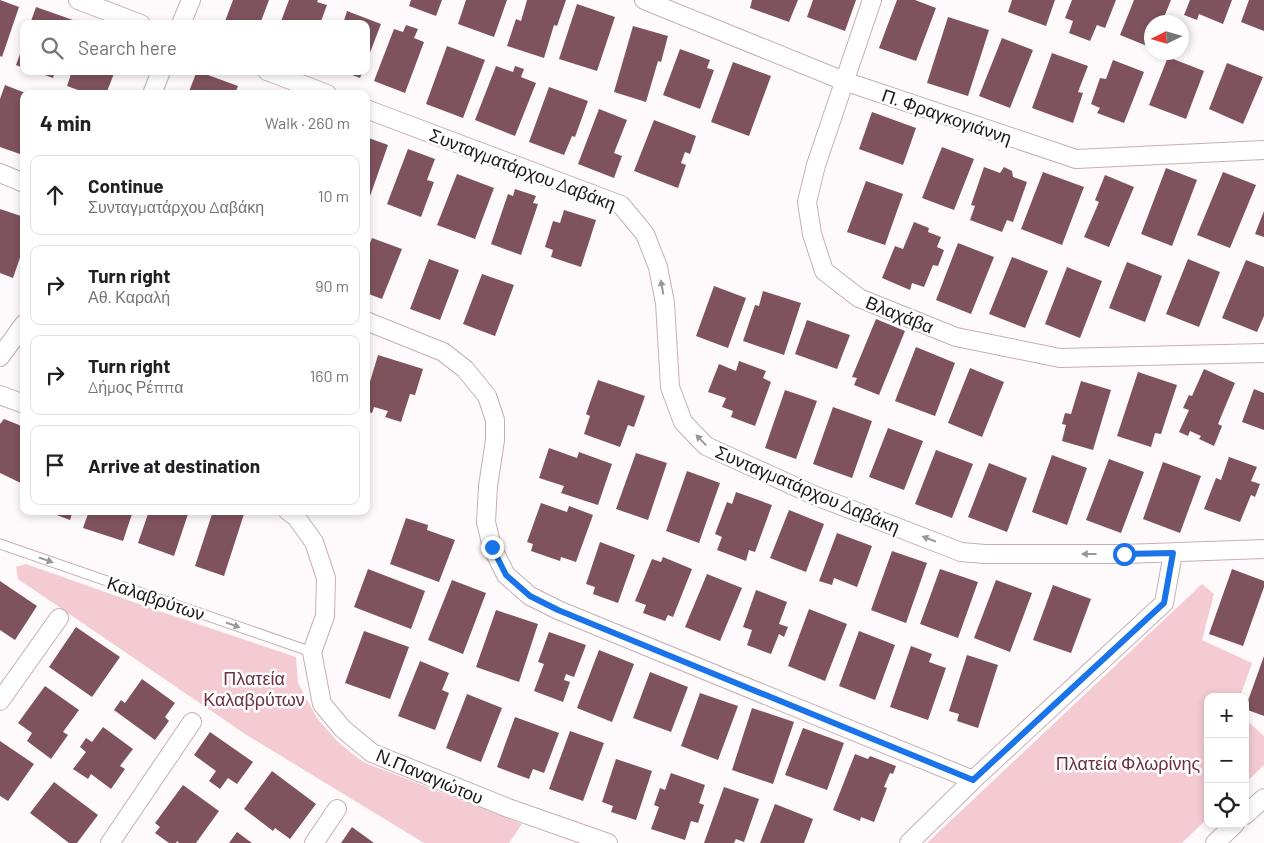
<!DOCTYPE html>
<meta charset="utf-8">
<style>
:root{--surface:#fff;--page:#f6f6f6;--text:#202124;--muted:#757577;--line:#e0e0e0}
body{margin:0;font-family:Barlow,sans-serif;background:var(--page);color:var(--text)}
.controls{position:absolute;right:15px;bottom:15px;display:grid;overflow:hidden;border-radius:10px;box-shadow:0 2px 8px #0003}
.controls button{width:45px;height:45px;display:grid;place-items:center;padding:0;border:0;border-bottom:1px solid var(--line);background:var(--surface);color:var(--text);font:25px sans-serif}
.compass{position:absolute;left:1144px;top:15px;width:45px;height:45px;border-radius:50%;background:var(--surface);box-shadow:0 2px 8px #0003;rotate:265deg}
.stop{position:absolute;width:15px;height:15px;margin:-11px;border:4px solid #1a73e8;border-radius:50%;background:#fff}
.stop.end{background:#1a73e8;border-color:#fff;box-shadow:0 1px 5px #0008}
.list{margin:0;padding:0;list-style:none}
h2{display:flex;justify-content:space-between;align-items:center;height:65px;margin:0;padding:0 20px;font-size:21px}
h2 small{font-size:16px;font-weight:400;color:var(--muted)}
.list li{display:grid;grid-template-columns:32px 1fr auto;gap:15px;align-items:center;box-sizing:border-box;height:80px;margin:0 10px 10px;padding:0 10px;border:1px solid var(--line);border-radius:10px}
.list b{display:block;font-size:19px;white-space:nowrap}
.list p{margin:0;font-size:16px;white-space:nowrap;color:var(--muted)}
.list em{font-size:16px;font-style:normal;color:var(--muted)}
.icon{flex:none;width:28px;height:28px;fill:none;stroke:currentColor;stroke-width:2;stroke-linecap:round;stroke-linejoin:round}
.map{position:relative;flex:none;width:1264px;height:843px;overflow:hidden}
.search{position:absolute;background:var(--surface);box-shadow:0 2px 8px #0003;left:20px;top:20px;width:350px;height:55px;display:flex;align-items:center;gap:12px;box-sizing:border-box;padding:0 18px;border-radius:10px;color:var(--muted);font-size:19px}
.panel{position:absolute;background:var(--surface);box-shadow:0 2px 8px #0003;left:20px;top:90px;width:350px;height:425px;border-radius:10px}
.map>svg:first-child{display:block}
.green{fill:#f4cbd3}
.building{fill:#7f535d}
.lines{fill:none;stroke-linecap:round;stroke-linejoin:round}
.service-casing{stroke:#c6afb4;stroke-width:11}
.minor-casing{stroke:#c6afb4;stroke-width:20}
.service{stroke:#fff;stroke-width:9}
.minor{stroke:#fff;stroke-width:18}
.oneway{fill:#9a9797}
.route{stroke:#1a73e8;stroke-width:6}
.labels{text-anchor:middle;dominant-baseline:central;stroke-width:5;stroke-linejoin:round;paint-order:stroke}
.street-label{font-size:18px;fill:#1e1718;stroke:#fff}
.park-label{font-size:18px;fill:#6e3042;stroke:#fff}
</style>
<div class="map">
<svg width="1264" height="843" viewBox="0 0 1264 843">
<rect width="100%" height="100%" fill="#fef9fa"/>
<path class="green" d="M26,564L156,610L296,657L298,683L317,718L338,742L363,762L522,824L509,843H424L245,734L18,579L16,567Z
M1202,584L1214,594L1202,640L1252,663L1240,697H1208V818L1182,843H927Z
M1245,719L1264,736V765L1245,783Z"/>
<path class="building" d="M0,0L19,7L2,57L0,56Z
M233,0H269L260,24H224Z
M289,0H318L317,2L327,5L320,24H280Z
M411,0H442L436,16L409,6Z
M466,0H507L494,37L458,24Z
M527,0H566L557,26L554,25L544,58L507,46L516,19L521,21Z
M752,0H798L789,22L750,8Z
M813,0H856L845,31L807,17Z
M897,0H915L936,8L916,61L879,48Z
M1012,0H1055L1046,26L1008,12Z
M1072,0H1116L1105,28L1097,25L1090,41L1069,33L1073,21L1065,18Z
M1134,0H1171L1162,22H1152V48L1120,35Z
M1190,0H1232L1223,24L1199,14L1197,20L1184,15Z
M1249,0H1264V31L1241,22Z
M577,4L615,17L597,71L559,59Z
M36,7L73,20L72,24H30Z
M347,11L381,24L366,63V24H343Z
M948,17L989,30L968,96L927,83Z
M406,25L418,29L414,38L424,42L405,93L374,81L394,29L403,32Z
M633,26L668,36L661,62L658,61L646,102L614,92Z
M1002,38L1033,50L1010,108L979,96Z
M24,43V68L16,65Z
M447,46L485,60L463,118L426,104Z
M680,49L710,60L707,68L714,70L700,109L663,95Z
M1052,53L1088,66L1078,92L1083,93L1073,123L1032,108Z
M1168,57L1204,71L1186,119L1149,105Z
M1113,60L1144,72L1124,123L1097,113L1100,108L1091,104L1100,78L1106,79Z
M733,62L771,76L749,136L711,122Z
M1227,63L1263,77L1243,124L1209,109Z
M496,66L513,72L515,66L524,69L521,77L536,83L515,136L475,120Z
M34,71H55L53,78Z
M72,71H115L106,94H89L67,86Z
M197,71L238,86L235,94H188Z
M342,71H363L360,78Z
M5,85L28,94H24V145L20,154L0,147V99Z
M549,87L588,101L575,137L572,136L564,155L529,142Z
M599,109L627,120L614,153L622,156L614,178L578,164Z
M872,112L916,128L903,165L859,149Z
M654,120L696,136L690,154L685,152L681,163L686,165L678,188L634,171Z
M366,137L388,145L369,199L366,198Z
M942,147L974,159L954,210L922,198Z
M408,149L435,159L427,180L434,182L421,217L387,204Z
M984,167L1000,173L1004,167L1012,171L1013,177L1027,182L1013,222L1007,220L1002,232L970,220L975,206L971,205Z
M1166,168L1197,180L1172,246L1141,234Z
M1043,172L1084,187L1062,245L1021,229Z
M1223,172L1256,185L1230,248L1197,235Z
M457,174L494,188L475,239L437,225Z
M1105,175L1134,187L1109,247L1084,237L1099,202L1095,200Z
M866,181L903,194L885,245L847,232Z
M515,189L536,196L533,203L538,204L521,255L491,244L508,194L513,196Z
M0,209L24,217V246L13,278L0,273Z
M564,210L596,220L581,267L551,257L553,250L545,247L553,221L560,223Z
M1264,211V237L1255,234Z
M914,222L929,228L928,232L941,237L937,247L944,250L938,266L933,265L924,287L912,283L910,290L882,278L895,246L903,249Z
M372,238L402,249L382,299L366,293V253Z
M958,243L994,257L971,314L936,300Z
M1012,257L1048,271L1025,328L989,314Z
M429,259L459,270L440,320L410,309Z
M1188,259L1220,272L1199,327L1166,314Z
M1246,260L1264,267V316L1257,332L1222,318Z
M1127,262L1162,276L1145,322L1109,308Z
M1067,267L1102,281L1080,338L1045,324Z
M482,274L514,285L495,336L463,324Z
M714,286L746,298L728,348L696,336Z
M763,291L801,303L784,355L743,341L755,305L759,306Z
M876,319L905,331L879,395L854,385L857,378L852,377Z
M807,320L850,335L837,369L795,354Z
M916,347L955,363L935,416L895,401Z
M378,355L423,369L415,395L410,394L401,422L385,417L388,411L374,407L372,413L366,411V395Z
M739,361L766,371L763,378L771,382L755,426L731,417L733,411L722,407L726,398L708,392L719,364L736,371Z
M970,368L1004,382L982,437L948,423Z
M1204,369L1235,383L1218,424L1222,426L1214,446L1199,439L1201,436L1190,431L1188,436L1179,432L1189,410L1183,408L1189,395L1192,396Z
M1138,372L1177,385L1161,434L1155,433L1151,447L1117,436Z
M598,380L645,396L634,427L628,425L620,447L584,434L590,416L586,414Z
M1081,381L1111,390L1093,450L1062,441L1066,425L1062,424L1065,413L1071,414Z
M1254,389L1264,393V430L1242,422Z
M785,390L817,401L796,459L765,448Z
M833,407L872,421L852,478L813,464Z
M4,419L24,427L23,484L0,473V424Z
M888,428L923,441L904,490L869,477Z
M549,448L577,458L579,452L612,464L598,505L561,493L564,486L539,478Z
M936,450L973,464L952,518L915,504Z
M636,453L667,463L648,520L616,509Z
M1052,455L1087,468L1067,525L1032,512Z
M1229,457L1257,467L1251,481L1260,484L1255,497L1251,495L1240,522L1204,509L1216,478L1221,480Z
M1109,459L1144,472L1121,533L1086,520Z
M1163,462L1201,476L1180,533L1143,519Z
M989,463L1027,478L1007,532L968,517Z
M687,471L720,483L699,543L666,531Z
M736,492L772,505L755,552L749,550L746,561L717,550L722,537L715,534L727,502L732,504Z
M541,503L567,512L569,506L593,515L576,562L561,557L560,561L531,551L533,544L527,542Z
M789,510L824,524L806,572L770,558Z
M46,511H73L70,520Z
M89,511H133L123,541L83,528Z
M149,511H189L174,556L138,543Z
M213,511H236L244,514L224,576L195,566Z
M406,518L428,525L427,530L455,540L439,582L390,564Z
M837,533L872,546L857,587L834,578L832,585L819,581Z
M600,542L635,555L618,603L593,594L595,587L586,584Z
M892,551L927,563L906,623L871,610Z
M663,557L692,569L673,617L668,615L665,621L643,613L646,605L635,601L652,559L661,562Z
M368,569L425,591L411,629L354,607Z
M940,569L978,582L958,638L920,624Z
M1232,569L1264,581V587L1243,646L1209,634Z
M707,574L742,588L720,641L685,627Z
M452,580L486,593L463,654L428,640Z
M996,580L1032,593L1010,652L974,638Z
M0,581L37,606L15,640L0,630Z
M1053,585L1091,599L1071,653L1033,640Z
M756,590L787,602L779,624L788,627L784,637L779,634L771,654L747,645L752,630L743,627Z
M809,609L847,624L825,681L788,666Z
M496,610L538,624L519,682L476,667Z
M76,627L120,657L92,697L49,667Z
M364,631L409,647L390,699L345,683Z
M859,631L895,645L875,700L839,686Z
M549,632L586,645L574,677L566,674L564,680L570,682L563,702L534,691L544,664L538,662Z
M911,646L932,654L929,662L946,668L928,720L890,707Z
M599,650L634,664L612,722L577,708Z
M967,655L998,665L978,728L957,721L959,714L949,711Z
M1264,656V716L1245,709Z
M420,661L449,673L442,690L449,693L435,730L398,716Z
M650,672L688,687L671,732L633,718Z
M142,679L175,703L165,717L169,721L155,740L114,710L121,700L125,703Z
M45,686L79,710L63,732L68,735L51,759L27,741L32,733L18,723Z
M700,693L738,706L718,760L681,746Z
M467,694L502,708L481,762L446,748Z
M752,708L794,722L773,784L732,770Z
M515,717L559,733L544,773L533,769L529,779L497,767Z
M103,727L133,749L120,766L125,769L111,789L91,774L88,779L73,769L86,752L80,747L86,738L92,742Z
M803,728L844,743L827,790L785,775Z
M570,731L604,743L583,801L549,789Z
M210,732L253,762L237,784L228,778L220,789L209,781L216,771L194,755Z
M0,741L34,764L8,801L0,796Z
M855,754L868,759L870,756L896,766L893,774L890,773L884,787L887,788L874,822L861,817L860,821L833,810Z
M616,759L652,771L636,820L611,812L613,806L602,802Z
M272,771L316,804L290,839L275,828L273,831L244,809Z
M671,773L705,785L699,803L704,805L698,823L691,821L685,840L651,829L659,807L654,805L660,788L665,790Z
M54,782L98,815L77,843H69L30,813Z
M183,785L219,811L196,843H179L177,841L176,843H169L155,833L160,827L155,823Z
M724,787L759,799L744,842L736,839L734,843H704Z
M775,804L813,819L804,843H760Z
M352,827L374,843H341Z
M237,832L252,843H229Z"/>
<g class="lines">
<defs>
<path id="service" d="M0,544L312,652"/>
<path id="minor" d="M78,0L141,24
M644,0L844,81L1076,159L1264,150
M872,0L816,165L807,202L812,234L824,271L859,298L956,337L1060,358L1264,353
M181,24L191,0
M267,71L327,94
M152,94L161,71
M366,109L621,205L645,234L658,267L665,303L670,387L683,422L706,446L816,496L961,552L985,554H1124L1264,549
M0,173L24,183
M366,321L443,352L465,369L487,396L495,420V440L488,486L486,522L492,547L506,575L530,596L558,610L973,780
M0,357L24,324
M0,395L24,404
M288,511L296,517L314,542L326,578L325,616L312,652L322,704L343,729L372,753L508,808L608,843
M0,701L59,618
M1245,815L1264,798
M110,843L192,722
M314,843L337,809
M909,843L973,780L1164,603L1173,553
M1215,843L1235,824"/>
</defs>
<use href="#service" class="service-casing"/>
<use href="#minor" class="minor-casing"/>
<use href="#service" class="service"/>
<use href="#minor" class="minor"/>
</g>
<defs><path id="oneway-solid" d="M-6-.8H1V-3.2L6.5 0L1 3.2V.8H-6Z" transform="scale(1.25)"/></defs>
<g class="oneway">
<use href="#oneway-solid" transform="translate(662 287) rotate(-100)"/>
<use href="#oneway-solid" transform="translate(701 440) rotate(-134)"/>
<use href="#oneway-solid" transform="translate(929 539) rotate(-159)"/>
<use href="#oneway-solid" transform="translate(1089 554) rotate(180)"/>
<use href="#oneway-solid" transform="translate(46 560) rotate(19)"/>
<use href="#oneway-solid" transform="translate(233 625) rotate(19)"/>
</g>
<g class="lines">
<path class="route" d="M492,547L506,575L530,596L558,610L973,780L1164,603L1173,553L1124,554"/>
</g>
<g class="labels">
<g class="street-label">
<text transform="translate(947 116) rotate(19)">Π. Φραγκογιάννη</text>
<text transform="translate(523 169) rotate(21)">Συνταγματάρχου Δαβάκη</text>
<text transform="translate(900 314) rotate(22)">Βλαχάβα</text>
<text transform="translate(808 489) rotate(23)">Συνταγματάρχου Δαβάκη</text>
<text transform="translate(156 598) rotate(19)">Καλαβρύτων</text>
<text transform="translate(430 776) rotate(23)">Ν.Παναγιώτου</text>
</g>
<g class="park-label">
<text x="254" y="678">Πλατεία<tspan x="254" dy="21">Καλαβρύτων</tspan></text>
<text x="1128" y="763">Πλατεία Φλωρίνης</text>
</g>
</g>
</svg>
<div class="controls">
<button>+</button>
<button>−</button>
<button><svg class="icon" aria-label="locate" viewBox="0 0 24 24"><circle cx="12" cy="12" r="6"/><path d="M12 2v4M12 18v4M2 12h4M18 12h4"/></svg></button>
</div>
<svg class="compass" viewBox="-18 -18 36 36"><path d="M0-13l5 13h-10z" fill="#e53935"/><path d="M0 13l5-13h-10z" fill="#757577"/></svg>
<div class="stop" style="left:1124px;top:554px"></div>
<div class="stop end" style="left:492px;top:547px"></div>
<div class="search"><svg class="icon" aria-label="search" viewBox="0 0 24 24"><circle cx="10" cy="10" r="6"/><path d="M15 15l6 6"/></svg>Search here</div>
<section class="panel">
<h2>4 min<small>Walk · 260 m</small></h2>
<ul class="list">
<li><svg class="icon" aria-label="ahead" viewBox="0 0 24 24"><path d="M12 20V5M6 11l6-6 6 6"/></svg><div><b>Continue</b><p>Συνταγματάρχου Δαβάκη</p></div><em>10 m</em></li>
<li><svg class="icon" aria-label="right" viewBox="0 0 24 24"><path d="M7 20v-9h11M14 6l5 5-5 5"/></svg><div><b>Turn right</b><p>Αθ. Καραλή</p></div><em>90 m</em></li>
<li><svg class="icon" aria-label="right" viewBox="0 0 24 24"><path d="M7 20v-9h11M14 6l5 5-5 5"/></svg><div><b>Turn right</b><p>Δήμος Ρέππα</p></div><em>160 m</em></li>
<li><svg class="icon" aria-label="arrive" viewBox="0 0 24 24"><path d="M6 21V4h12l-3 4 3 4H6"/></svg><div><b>Arrive at destination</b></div></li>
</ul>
</section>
</div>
